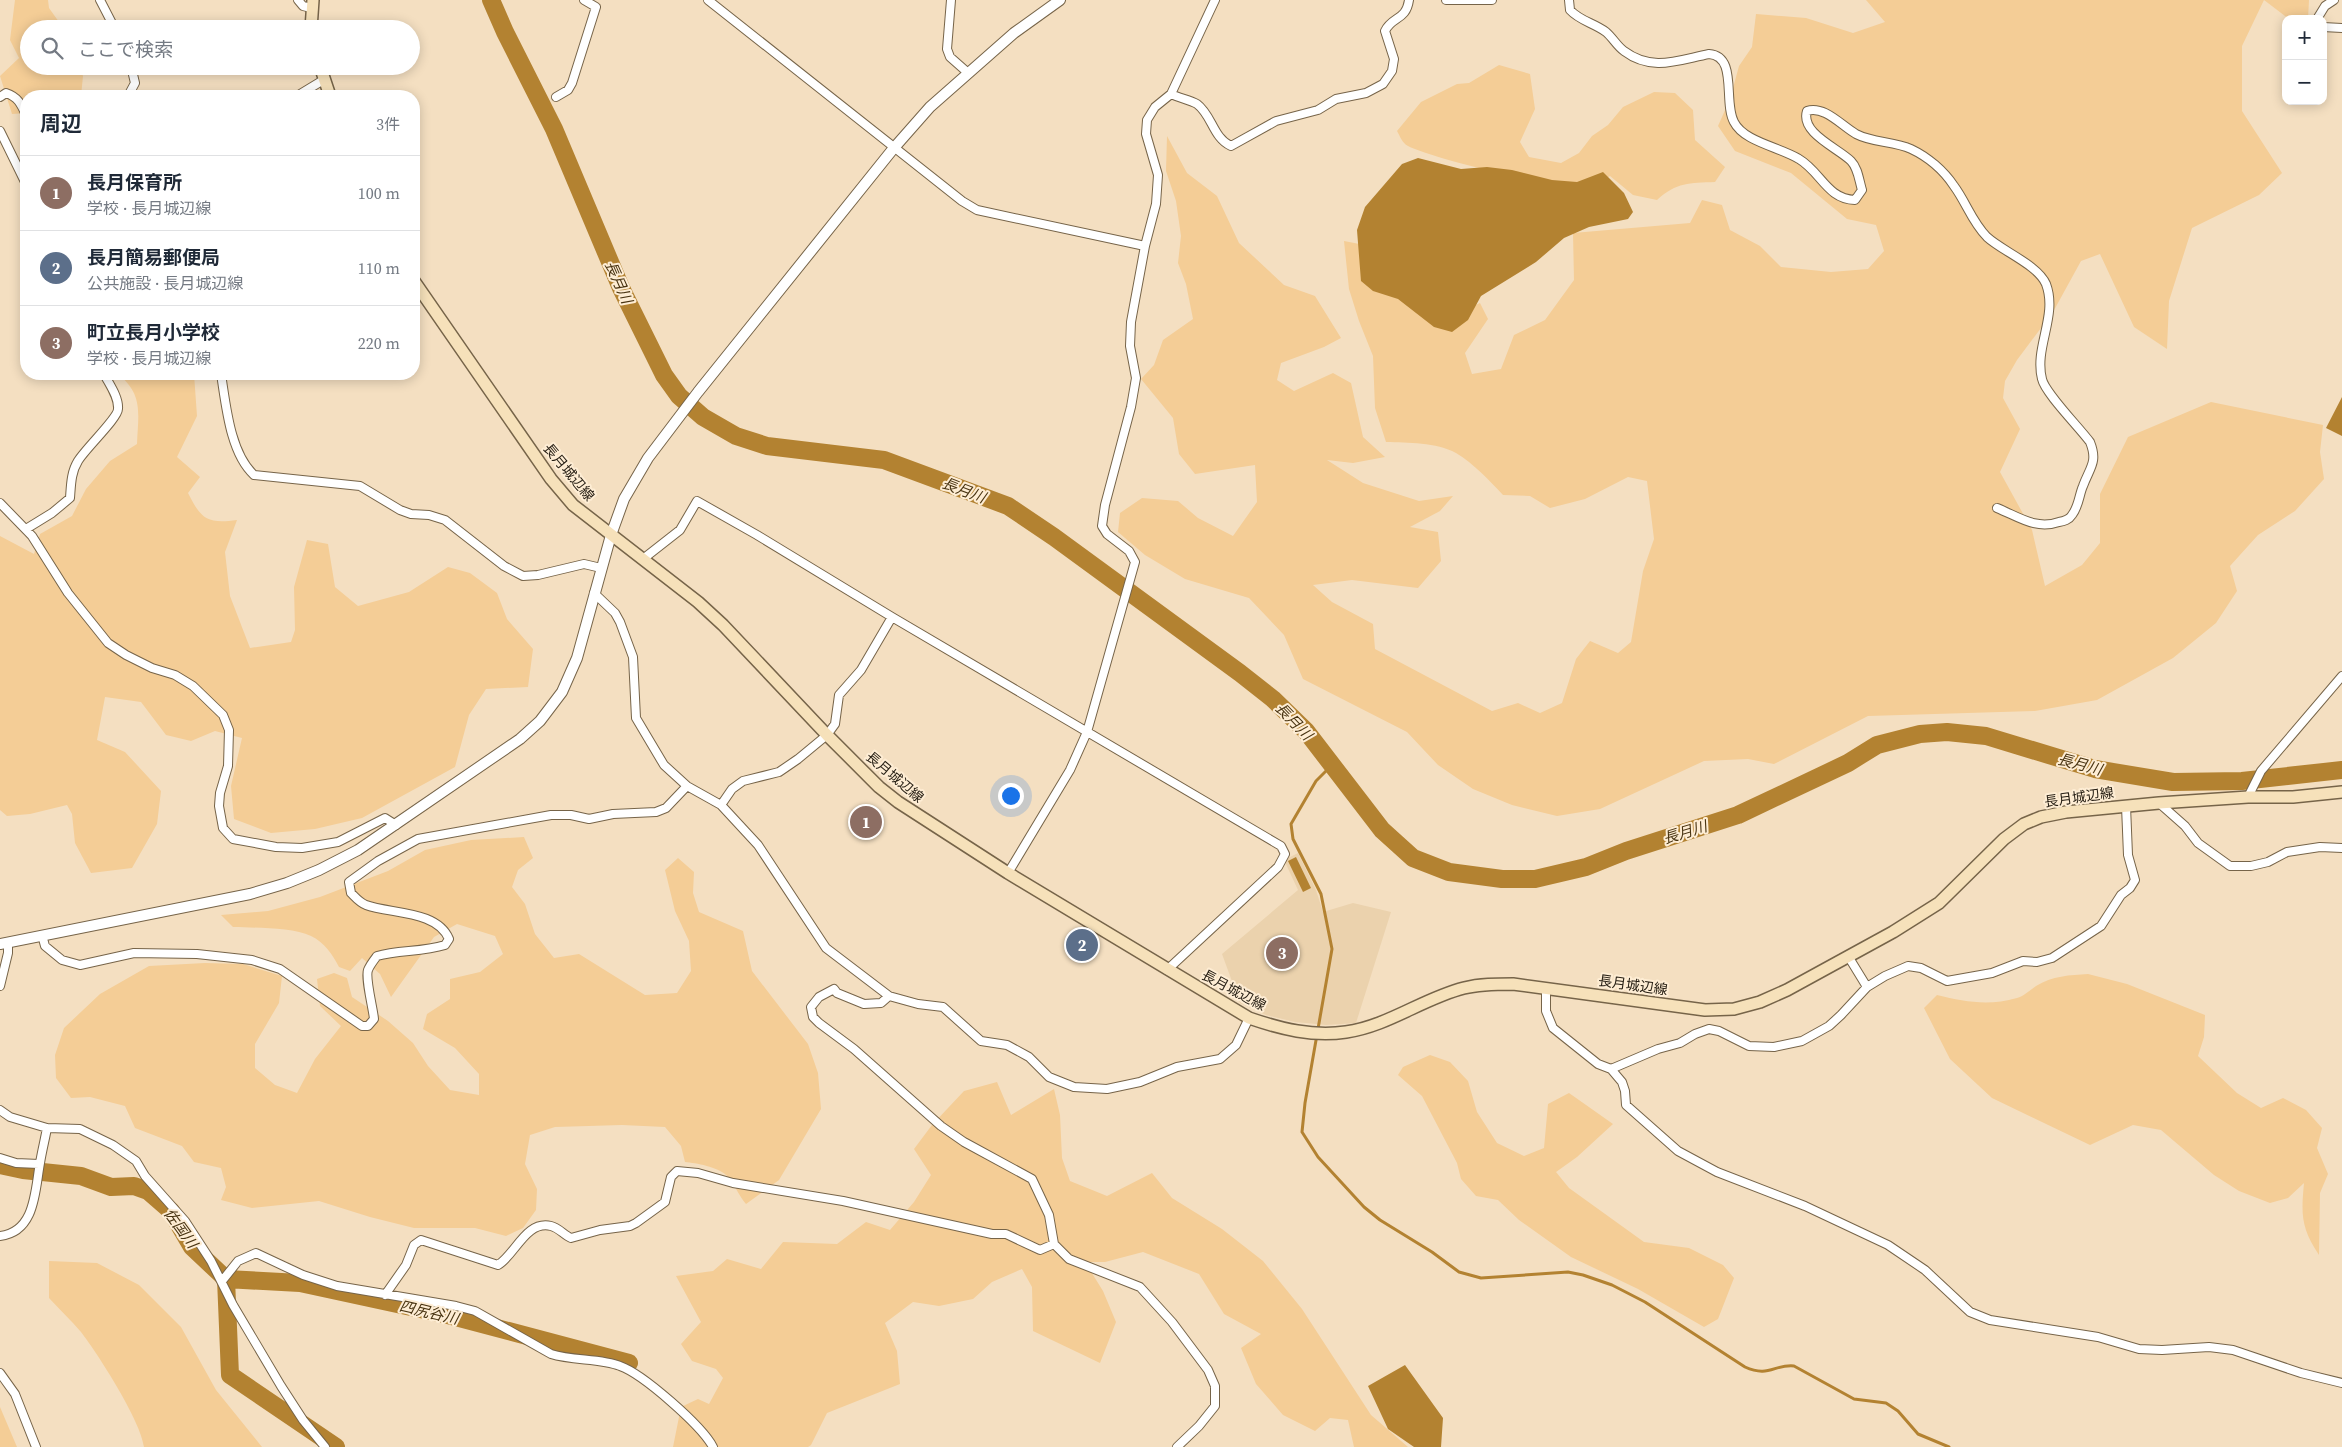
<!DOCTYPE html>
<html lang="ja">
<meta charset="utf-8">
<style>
:root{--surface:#fff;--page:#f6f6f7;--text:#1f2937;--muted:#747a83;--line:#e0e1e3;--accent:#277ce6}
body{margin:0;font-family:"Source Serif 4","Noto Sans JP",serif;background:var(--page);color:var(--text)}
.controls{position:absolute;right:15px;top:15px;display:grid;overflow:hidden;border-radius:10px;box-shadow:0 2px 12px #0003}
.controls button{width:45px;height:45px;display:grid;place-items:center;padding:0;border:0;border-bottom:1px solid var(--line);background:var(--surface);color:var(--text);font:25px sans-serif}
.you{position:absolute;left:1010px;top:795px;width:18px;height:18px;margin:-12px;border:4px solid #fff;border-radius:50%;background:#1a73e8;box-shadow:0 0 0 8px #1a73e833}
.badge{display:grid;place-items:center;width:32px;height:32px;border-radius:50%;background:var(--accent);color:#fff;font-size:16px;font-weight:700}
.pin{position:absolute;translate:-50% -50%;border:2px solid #fff;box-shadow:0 1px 5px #0006}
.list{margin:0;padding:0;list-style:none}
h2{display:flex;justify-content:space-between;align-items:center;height:65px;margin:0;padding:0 20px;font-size:21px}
h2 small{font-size:16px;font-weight:400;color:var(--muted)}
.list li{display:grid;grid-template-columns:32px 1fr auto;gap:15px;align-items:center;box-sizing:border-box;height:75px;padding:0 20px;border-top:1px solid var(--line)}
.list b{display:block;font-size:19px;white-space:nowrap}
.list p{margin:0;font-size:16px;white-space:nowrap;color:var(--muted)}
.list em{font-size:16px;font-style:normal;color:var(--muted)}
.icon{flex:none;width:28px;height:28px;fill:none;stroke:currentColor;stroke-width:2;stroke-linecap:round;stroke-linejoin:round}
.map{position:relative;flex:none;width:2342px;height:1447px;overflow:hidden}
.search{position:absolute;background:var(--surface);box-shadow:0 2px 12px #0003;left:20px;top:20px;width:400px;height:55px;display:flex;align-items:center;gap:12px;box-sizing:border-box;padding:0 18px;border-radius:28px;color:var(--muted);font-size:19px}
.panel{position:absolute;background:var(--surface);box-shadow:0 2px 12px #0003;left:20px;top:90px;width:400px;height:290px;border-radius:20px}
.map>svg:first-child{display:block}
.built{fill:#ebd2ad}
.green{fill:#f4cd96}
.water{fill:#b38231}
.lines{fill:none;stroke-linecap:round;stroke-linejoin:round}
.stream{stroke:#b38231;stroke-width:3}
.river{stroke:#b38231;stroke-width:18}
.minor-casing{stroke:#766449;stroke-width:10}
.tertiary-casing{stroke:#766449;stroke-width:12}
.secondary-casing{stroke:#766449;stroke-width:14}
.minor{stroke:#fff;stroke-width:8}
.tertiary{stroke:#fff;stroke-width:10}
.secondary{stroke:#f6e1ba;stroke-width:11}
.labels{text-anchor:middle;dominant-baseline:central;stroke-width:4;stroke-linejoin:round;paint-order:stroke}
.street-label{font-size:14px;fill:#292116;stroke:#feedd4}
.water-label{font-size:15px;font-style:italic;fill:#493412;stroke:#feedd4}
</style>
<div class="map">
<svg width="2342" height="1447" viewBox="0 0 2342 1447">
<rect width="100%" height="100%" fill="#f4dfc1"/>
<path class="built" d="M1298,853L1316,890L1323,912L1353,903L1391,912L1356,1023L1326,1025L1295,1022L1266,1015L1240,1003L1222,954L1298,890L1284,860Z"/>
<path class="green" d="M15,0H48L49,8L64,29H29V66H79L83,76L81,96H26V113L12,114L0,76L19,58L10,40Z
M1866,0H2309L2308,19H2289L2264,0L2242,46V111L2282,173L2259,195L2192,228L2169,301L2167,349L2134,327L2100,254L2081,261L2053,312L2017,360L2005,381L2003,398L2020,429L2000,472L2032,530L2045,586L2082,565L2100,543V494L2128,437L2211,402L2323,425L2320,452L2324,479L2295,511L2258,535L2230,566L2237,591L2216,623L2173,658L2097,700L2035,711L1868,716L1774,764L1748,759L1704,761L1600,809L1557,816L1512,805L1473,789L1438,765L1407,732L1303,679L1284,635L1249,598L1185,579L1145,555L1118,532L1120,513L1142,498L1178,501L1198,518L1233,536L1257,502L1255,465L1195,474L1179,454L1173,418L1141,379L1154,365L1163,340L1193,319L1186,284L1178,263L1181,236L1176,201L1166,171L1167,136L1187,173L1217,196L1239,243L1284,285L1315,296L1341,338L1324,347L1281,363L1277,380L1294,391L1333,373L1351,383L1363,437L1385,457L1353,463L1327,460L1363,483L1419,501L1453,496L1440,511L1410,527L1438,532L1441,561L1418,588L1352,580L1313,585L1332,602L1373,624L1375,649L1492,711L1518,703L1540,713L1562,703L1576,659L1590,641L1618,653L1631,642L1643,571L1654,539L1647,481L1628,477L1585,499L1550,508L1530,496L1503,495C1489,480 1474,464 1456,453C1436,442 1408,443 1386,442L1375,408L1373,356L1359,321L1349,289L1344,241L1375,247L1448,317L1480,303L1488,319L1465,353L1472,374L1501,369L1514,335L1545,320L1574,280L1573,233L1690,223L1702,200L1722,205L1730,230L1760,246L1781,267L1831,272L1868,269L1884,251L1876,225L1847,219L1791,173L1735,151L1718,126L1730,99L1739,66L1752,47L1756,14L1806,18L1853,33L1885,22Z
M1499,65L1530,74L1535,109L1520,142L1529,157L1561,163L1579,153L1592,136L1608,125L1623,107L1654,92L1675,93L1693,110L1695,140L1725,167L1715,182C1689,183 1677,182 1657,200L1633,195L1610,176C1605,179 1600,185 1594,187C1574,194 1430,158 1408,146C1402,143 1400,136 1397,131L1421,102L1457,84L1469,83Z
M118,374H194L197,416L177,457L200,477L188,493C201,519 207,524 237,520L225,552L230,596L250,648L291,642L295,630L294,587L307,540L328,544L335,587L358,606L409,592L448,567L470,573L497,593L507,619L533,649L528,687L486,689L469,715L455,767L362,818L315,829L271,833L234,819L231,786L242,738L215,731L191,741L166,735L141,702L105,697L97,740L125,752L161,791L157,824L132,868L91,873L75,843L72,814L67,805L30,814L7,816L0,810V536L34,554L40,534L72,516L86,489L110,461L137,444C138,414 144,395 118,374Z
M524,837L533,858L518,870L512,887L525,904L535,934L554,958L579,954L645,995L677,993L691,971L689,941L675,911L665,870L678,858L694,872L693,893L699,912L743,931L752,971L808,1044L818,1073L821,1109L779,1180L746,1204C739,1196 733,1181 726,1175C718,1167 696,1163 685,1162L681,1146L665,1127L622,1125L555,1127L530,1135L525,1164L537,1189L536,1210L523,1228L506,1236L475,1228H414L370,1217L319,1201L252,1208L221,1200L226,1187L221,1168L194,1162L182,1146L135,1128L125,1106L90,1097L71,1098L56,1078L55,1055L64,1028L100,994L149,966L205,963L243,964L282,976L279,1003L255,1044V1068L275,1085L297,1093L315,1059L341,1026L320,1006L317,979L334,973L347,978L352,997L388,1021L413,1043L428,1066L450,1090L479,1095V1074L455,1048L423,1029L427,1014L450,999V979L480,972L503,954L495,936L457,924L434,937L391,997L380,974L362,958L350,971L339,967C333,955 324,942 311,936C292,927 255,928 233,927L221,915L268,911L320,897L388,871L425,850L471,840Z
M2088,974L2127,984L2205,1015L2204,1037L2198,1056L2237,1093L2261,1108L2283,1098L2306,1110L2322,1128L2317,1148L2328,1174L2320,1193L2319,1255C2301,1228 2301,1215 2304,1183L2288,1198L2270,1203L2239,1191L2214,1175L2161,1130L2133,1125L2090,1145L1992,1098L1950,1059L1924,1008L1937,995C1965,1002 1989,1006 2017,998C2024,996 2030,990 2036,986C2052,976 2070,975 2088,974Z
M1430,1055L1450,1062L1468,1081L1477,1112L1497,1143L1524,1156L1544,1148L1548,1104L1569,1093L1613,1124L1577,1157L1556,1172L1569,1188L1644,1242L1689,1248L1723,1265L1734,1278L1718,1319L1704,1327L1638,1289L1571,1257L1519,1220L1498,1200L1476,1196L1461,1179L1457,1163L1422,1096L1398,1075L1403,1067Z
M997,1082L1011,1115L1054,1089L1060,1115L1062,1158L1070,1181L1107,1196L1152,1173L1172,1198L1222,1229L1263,1261L1302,1309L1371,1415L1408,1447H1354L1348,1420L1330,1418L1315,1431L1283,1415L1256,1384L1241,1348L1261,1334L1224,1314L1199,1274L1143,1252L1105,1262H1085L1103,1291L1116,1322L1100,1363L1033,1331L1032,1287L1022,1269L992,1282L973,1299L939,1306L913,1302L885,1323L897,1351L900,1384L827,1413L811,1445L808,1447H673L681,1407L698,1399L709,1404L723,1378L716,1369L692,1361L681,1344L701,1322L676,1276L713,1271L727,1259L761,1269L783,1242L837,1244L866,1222L890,1230L914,1202L931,1175L914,1149L932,1125L964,1091Z
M49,1261L97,1263L139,1285L181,1327L216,1390L262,1447H144C141,1421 98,1354 81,1332C71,1320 59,1309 49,1298Z
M0,1407L17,1447H0Z"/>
<path class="water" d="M1418,158L1461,169L1487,167L1512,170L1552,180L1577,182L1603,172L1624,193L1633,212L1628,219L1589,227L1564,238L1536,262L1481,296L1468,320L1452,332L1434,327L1398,299L1373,291L1361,281L1357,230L1365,207L1402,164Z
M2342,397V436L2326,428Z
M1296,857L1311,888L1303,892L1288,861Z
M1405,1365L1443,1418L1441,1447H1414L1388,1429L1368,1386Z"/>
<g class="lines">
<path class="stream" d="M1333,764L1316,781L1291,824L1293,839L1321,894L1332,949L1305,1103L1302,1132L1318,1157L1364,1207L1380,1220L1432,1252L1459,1272L1481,1278L1568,1272L1583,1275L1612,1285L1645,1302L1745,1367C1769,1378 1774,1364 1794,1366L1854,1399L1886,1403L1898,1411L1918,1434L1949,1447"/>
<path class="river" d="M491,0L505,32L554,129L621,288L664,375L679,396L703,417L736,436L767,446L884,460L1008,506L1054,537L1240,673L1273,699L1306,731L1382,830L1413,858L1449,872L1502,879H1535L1586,867L1626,851L1738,815L1848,763L1877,745L1920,734L1947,732L1986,736L2095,769L2173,782L2242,781L2342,770
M0,1165L23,1170L81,1176L111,1187L134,1186L148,1191L171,1211L192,1247L226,1279L230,1375L336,1447
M226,1279L300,1283L448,1315L629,1363"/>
<defs>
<path id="minor" d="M100,0L115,29
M298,0L303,6L311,8
M708,0L962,201L977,210L1145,246
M951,0L947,49L950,57L967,72
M1446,0H1492
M1569,0L1570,10C1580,21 1594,23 1606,32C1613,38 1617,46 1624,51C1652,72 1678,60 1709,54C1738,56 1723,102 1734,122C1744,142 1780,147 1799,159C1821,172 1827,199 1855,200L1862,190C1859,180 1858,168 1851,161C1838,148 1800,133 1807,111C1824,105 1842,126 1856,134C1873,143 1894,141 1911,149C1928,157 1944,171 1954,186C1966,202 1972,222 1987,237C2002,251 2038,265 2046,284C2058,316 2034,347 2042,379C2045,393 2079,427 2090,442C2098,462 2090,467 2083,486C2079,495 2079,506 2072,515C2069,520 2064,521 2059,522C2036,530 2019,517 1997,508
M2317,19L2325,6L2334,0
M2323,27L2342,28
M1171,94C1179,98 1190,100 1197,104C1212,115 1213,138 1231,146L1276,121L1318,110L1336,99L1366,93L1383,84L1392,71L1394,59L1385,31C1392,16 1406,21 1409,0
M128,96L135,83L131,66
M297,96L325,79
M0,97L6,93C18,97 21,104 26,115
M556,97L568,90L572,83L596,7L584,0
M0,131L26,184
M221,374C226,405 230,453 254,475L360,486L400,510L411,514L429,515L445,520L504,566L523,576L538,575L584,564L601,568
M0,503L32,536L68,593L108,643L126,655L152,668L175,675L193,686L223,715L229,730L228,766L220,793L219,806L223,828L233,839L276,847L302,848L338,842L385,818L396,825
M26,529L52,513L70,498C71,485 71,472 78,461C85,449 118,418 118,409C119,397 109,384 104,374
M643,559L680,530L697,501L757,535L892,617L1281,846L1285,854L1278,867L1167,970
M594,593L615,613L620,622L633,657L636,718L664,765L687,786L721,805L758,845L826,948L889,996L918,1004L943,1007L981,1041L1007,1045L1029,1057L1049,1077L1074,1087L1107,1089L1140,1082L1177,1067L1220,1059L1236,1045L1249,1018
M2248,797L2261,771L2342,676
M2159,803L2185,826L2198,843L2230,866H2251L2268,862L2287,852L2320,847L2342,848
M721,805L732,789L743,781L779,772L798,759L827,735L835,724L839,695L861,670L892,617
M1008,873L1070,770L1087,732L1135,562L1129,551L1107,534L1102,526L1105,505L1131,407L1136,378L1130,346L1131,322L1145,246L1156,204L1158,175L1146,134L1147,120L1155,107L1171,94L1215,0
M42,935L45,946L62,960L80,965L134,953L197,954L252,960L280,969L362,1026H368L374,1019C373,1008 365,978 368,970C370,965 374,960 377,956C399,950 422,952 445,945L449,939C437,910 390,914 366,905C360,903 355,897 351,893L349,882L378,861L418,839L551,815H571L589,819L613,814L656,812L666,808L687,786
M1848,956L1867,987
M0,986L8,953V942
M1546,989V1011L1553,1028L1598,1064L1611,1069L1622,1082L1625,1091L1626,1105L1678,1151L1717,1172L1805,1206L1888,1245L1925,1270L1970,1312L1990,1320L2098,1337L2139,1349L2162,1350L2209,1347L2233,1350L2301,1373L2342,1383
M889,996L881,1003L864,1004L837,993L834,989L819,997L811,1007L813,1017L819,1023L854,1049L941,1126L964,1142L1032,1179L1049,1215L1054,1244L1069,1259L1140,1287L1172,1322L1208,1370L1215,1386V1406L1199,1426L1177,1447
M1611,1069L1658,1049L1680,1043L1695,1034L1709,1029L1719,1031L1749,1046L1774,1047L1802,1041L1829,1026L1841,1015L1867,987L1885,976L1908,966L1921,968L1947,981L1992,973L2023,961L2037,962L2052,958L2101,926L2121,895L2130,888L2135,880L2128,855L2126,806
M0,1110L10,1117L47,1128L80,1129L113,1145L136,1161L145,1176L185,1221L211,1261L233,1305L281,1386L303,1420L325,1447
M0,1158L16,1163L39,1164
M0,1236C36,1232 35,1189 40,1163C42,1151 45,1139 47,1128
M222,1281L238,1261L256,1253L303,1275L337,1286L456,1306L475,1311L551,1354C573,1361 601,1358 620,1366C643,1374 702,1426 713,1447
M385,1295L406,1265L414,1245L421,1240L498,1265C515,1255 526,1220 551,1226C559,1228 564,1235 571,1238L600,1230L630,1226L636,1223L665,1202L671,1177L677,1171L698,1173L733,1183L843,1201L992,1234H1006L1040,1250L1054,1244
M0,1373L15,1394L36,1447"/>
<path id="tertiary" d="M0,944L250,894L287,883L319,870L358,850L520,739L540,721L562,692L577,658L611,535L624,499L648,458L698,392L893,149L930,107L1014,33L1060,0"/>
<path id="secondary" d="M311,29L313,0
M320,66L330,96
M414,281L551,479L573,505L698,602L723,625L827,735L879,787L898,802L1008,873L1249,1018C1281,1029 1313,1037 1346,1032C1388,1026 1424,998 1464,988C1480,984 1496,984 1513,984L1705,1010L1734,1009L1760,1002L1787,990L1893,932L1939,903L2004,839L2024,824L2041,817L2066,812L2159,803L2248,797H2293L2342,792"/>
</defs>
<use href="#minor" class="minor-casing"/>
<use href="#tertiary" class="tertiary-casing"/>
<use href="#secondary" class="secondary-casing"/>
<use href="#minor" class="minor"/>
<use href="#tertiary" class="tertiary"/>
<use href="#secondary" class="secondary"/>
</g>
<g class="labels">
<g class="street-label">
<text transform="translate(569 472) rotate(50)">長月城辺線</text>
<text transform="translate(895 777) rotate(40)">長月城辺線</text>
<text transform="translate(2079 797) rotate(-8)">長月城辺線</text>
<text transform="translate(1633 985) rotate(8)">長月城辺線</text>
<text transform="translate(1234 990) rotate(28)">長月城辺線</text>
</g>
<g class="water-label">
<text transform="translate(619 282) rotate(66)">長月川</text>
<text transform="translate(964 490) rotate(21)">長月川</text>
<text transform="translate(1294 721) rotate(46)">長月川</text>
<text transform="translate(2080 764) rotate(15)">長月川</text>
<text transform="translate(1685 832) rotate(-17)">長月川</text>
<text transform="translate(181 1228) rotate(54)">佐国川</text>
<text transform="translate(429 1312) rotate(13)">四尻谷川</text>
</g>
</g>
</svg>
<div class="controls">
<button>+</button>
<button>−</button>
</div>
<div class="you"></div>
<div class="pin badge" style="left:866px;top:822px;background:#8d6e63">1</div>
<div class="pin badge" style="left:1082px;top:945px;background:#5c6f8a">2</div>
<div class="pin badge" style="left:1282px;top:953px;background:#8d6e63">3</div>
<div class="search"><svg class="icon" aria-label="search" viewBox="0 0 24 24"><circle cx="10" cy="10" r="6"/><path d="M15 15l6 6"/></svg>ここで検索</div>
<section class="panel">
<h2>周辺<small>3件</small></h2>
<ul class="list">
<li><span class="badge" style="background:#8d6e63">1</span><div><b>長月保育所</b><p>学校 · 長月城辺線</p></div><em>100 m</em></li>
<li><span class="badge" style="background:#5c6f8a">2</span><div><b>長月簡易郵便局</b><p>公共施設 · 長月城辺線</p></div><em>110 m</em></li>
<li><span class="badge" style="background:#8d6e63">3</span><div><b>町立長月小学校</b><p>学校 · 長月城辺線</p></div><em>220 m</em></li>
</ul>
</section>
</div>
